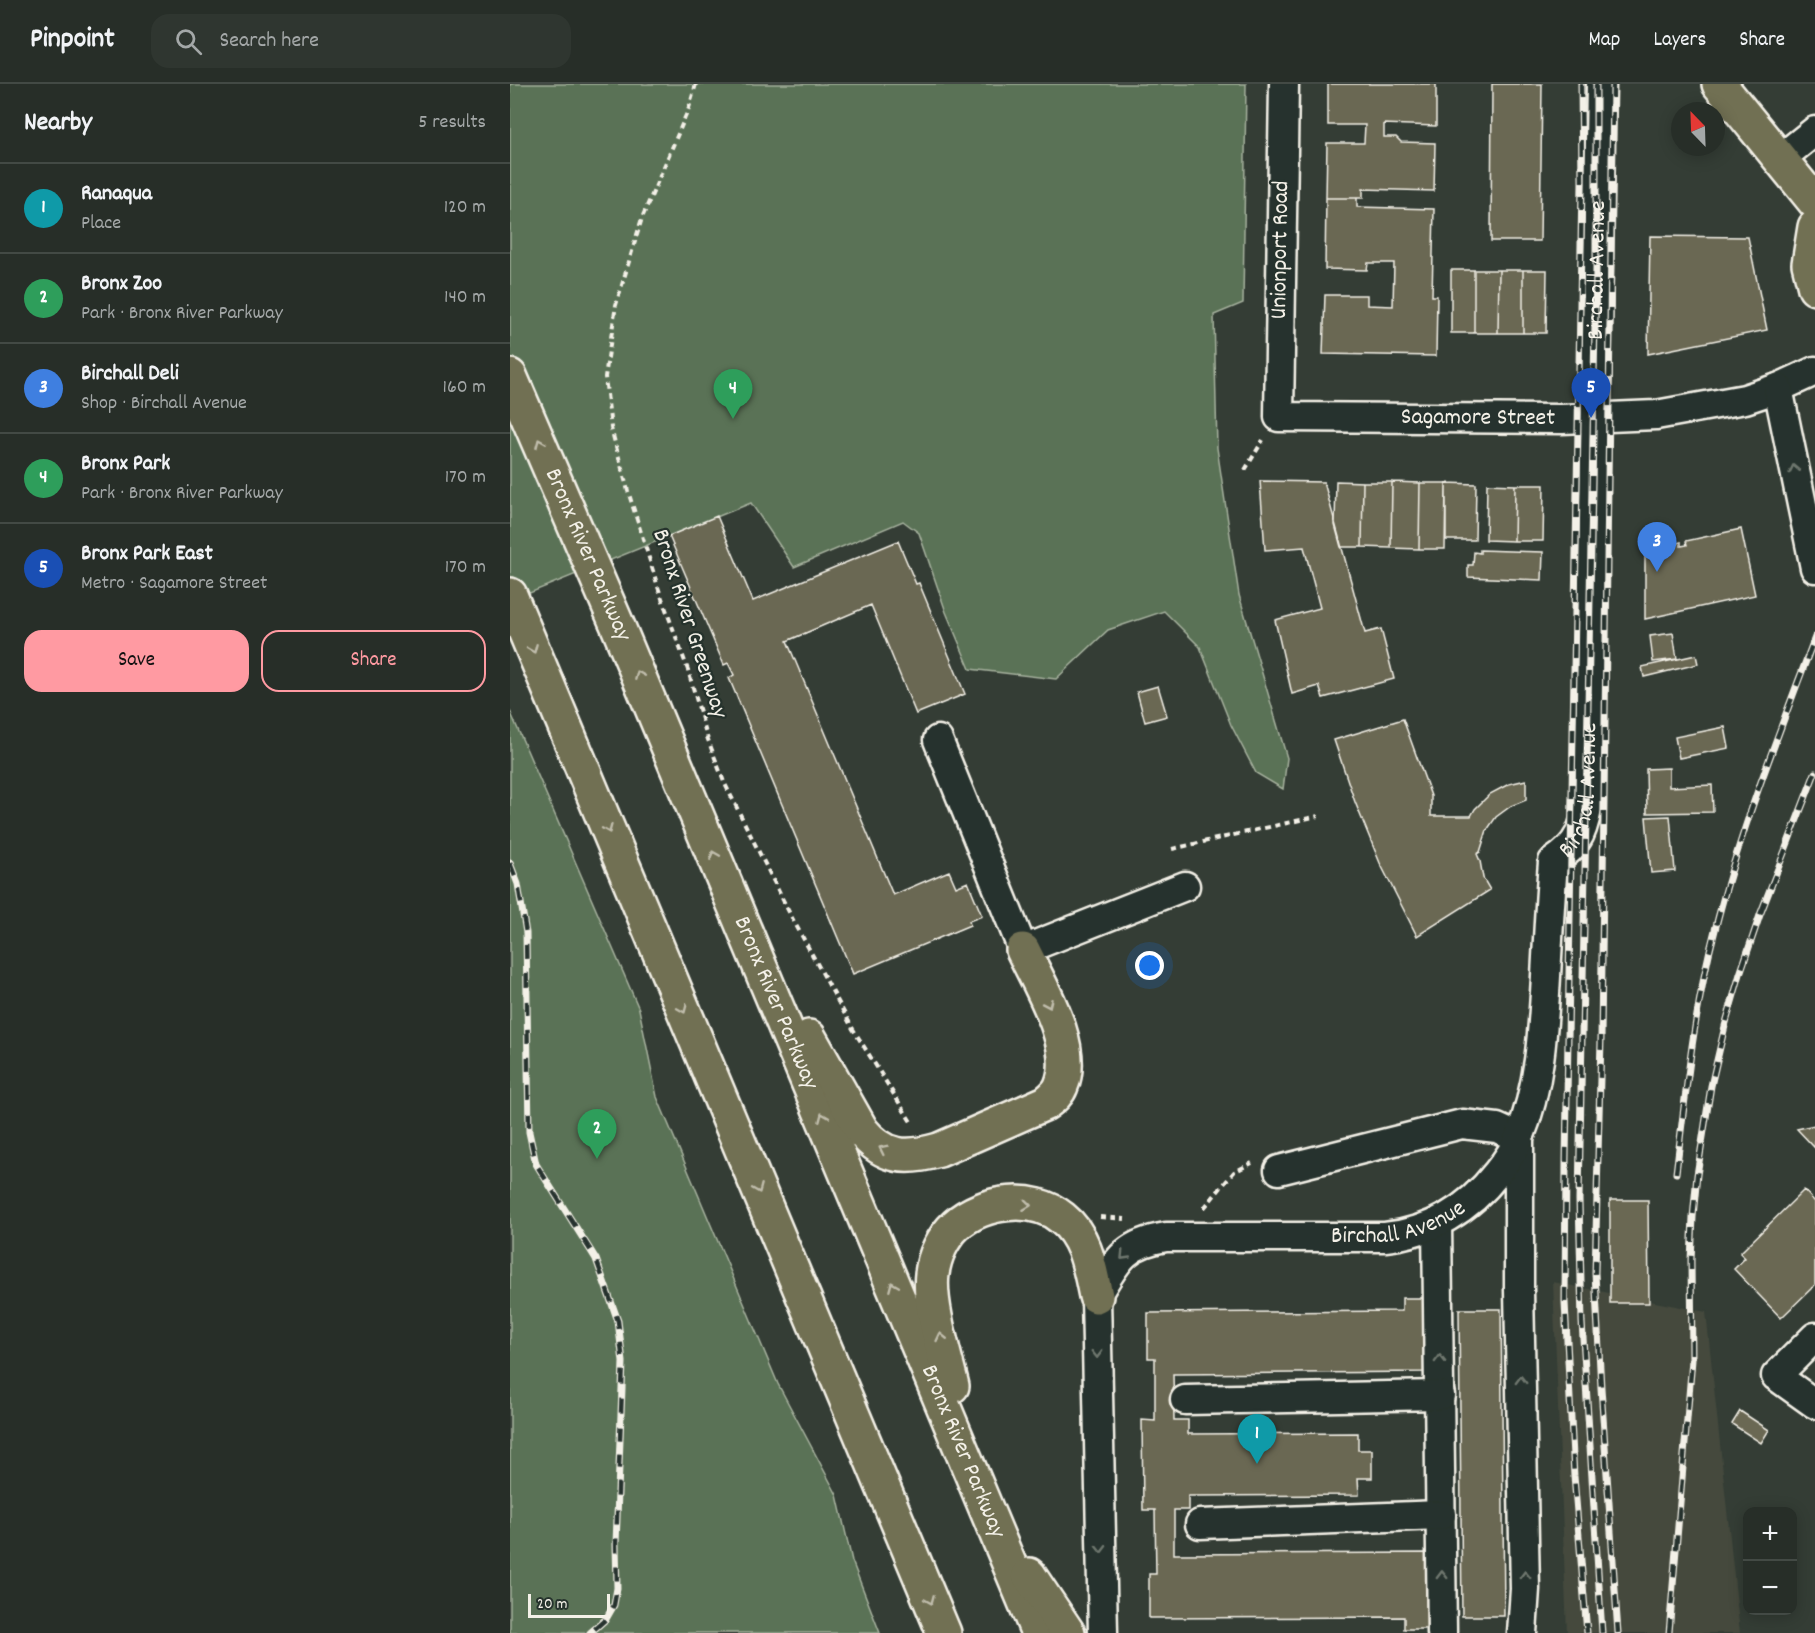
<!DOCTYPE html>
<meta charset="utf-8">
<style>
:root{--surface:#272e28;--page:#2f3630;--text:#f1f3f6;--muted:#a4a8a8;--line:#434a45;--accent:#ff9aa2}
body{margin:0;font-family:Dekko,sans-serif;background:var(--page);color:var(--text)}
.controls{position:absolute;right:18px;bottom:18px;display:grid;overflow:hidden;border-radius:12px;box-shadow:0 3px 15px #0003}
.controls button{width:54px;height:54px;display:grid;place-items:center;padding:0;border:0;border-bottom:2px solid var(--line);background:var(--surface);color:var(--text);font:30px sans-serif}
.compass{position:absolute;left:1161px;top:18px;width:54px;height:54px;border-radius:50%;background:var(--surface);box-shadow:0 3px 15px #0003;rotate:337deg}
.scale{position:absolute;left:18px;bottom:15px;width:82px;box-sizing:border-box;padding-left:6px;border:3px solid #f4f1e8;border-top:0;font-size:16px;line-height:21px;white-space:nowrap;color:#f4f1e8;-webkit-text-stroke:4px #26332d;paint-order:stroke}
.you{position:absolute;left:640px;top:882px;width:21px;height:21px;margin:-15px;border:4px solid #fff;border-radius:50%;background:#1a73e8;box-shadow:0 0 0 9px #1a73e833}
.badge{display:grid;place-items:center;width:39px;height:39px;border-radius:50%;background:var(--accent);color:#fff;font-size:20px;font-weight:700}
.pin{position:absolute;translate:-50% -50px;filter:drop-shadow(0 2px 3px #0008)}
.pin::after{content:'';position:absolute;top:32px;width:21px;height:18px;background:inherit;clip-path:polygon(0 0,100% 0,50% 100%)}
.list{margin:0;padding:0;list-style:none}
h2{display:flex;justify-content:space-between;align-items:center;height:78px;margin:0;padding:0 24px;font-size:26px}
h2 small{font-size:20px;font-weight:400;color:var(--muted)}
.list li{display:grid;grid-template-columns:39px 1fr auto;gap:18px;align-items:center;box-sizing:border-box;height:90px;padding:0 24px;border-top:2px solid var(--line)}
.list b{display:block;font-size:22px;white-space:nowrap}
.list p{margin:0;font-size:20px;white-space:nowrap;color:var(--muted)}
.list em{font-size:20px;font-style:normal;color:var(--muted)}
.actions{display:flex;gap:12px;padding:18px 24px}
.actions a{flex:1;padding:14px 0;border:2px solid var(--accent);border-radius:18px;text-align:center;font-size:21px;color:var(--accent)}
.actions .main{background:var(--accent);color:#111}
.icon{flex:none;width:33px;height:33px;fill:none;stroke:currentColor;stroke-width:2;stroke-linecap:round;stroke-linejoin:round}
.map{position:relative;flex:none;width:1305px;height:1549px;overflow:hidden}
header{display:flex;align-items:center;gap:36px;box-sizing:border-box;height:84px;padding:0 30px;background:var(--surface);border-bottom:2px solid var(--line)}
header strong{font-size:28px}
nav{display:flex;gap:33px;margin-inline-start:auto;font-size:21px}
.search{width:420px;height:54px;background:var(--page);display:flex;align-items:center;gap:15px;box-sizing:border-box;padding:0 21px;border-radius:18px;color:var(--muted);font-size:22px}
main{display:flex}
aside{flex:1;background:var(--surface)}
.map>svg:first-child{display:block}
.built{fill:#444a3e}
.green{fill:#5a7256;stroke:#a7b29f;stroke-width:1.5}
.building{fill:#6a6753;stroke:#f4f1e8;stroke-width:1.5}
.lines{fill:none;stroke-linecap:round;stroke-linejoin:round}
.minor-casing{stroke:#f4f1e8;stroke-width:33}
.major-casing{stroke:#f4f1e8;stroke-width:38}
.highway-casing{stroke:#f4f1e8;stroke-width:38}
.path{stroke:#f4f1e8;stroke-width:4;stroke-dasharray:6 4.5;stroke-linecap:butt}
.minor{stroke:#26332d;stroke-width:28}
.major{stroke:#716f52;stroke-width:33}
.highway{stroke:#716f52;stroke-width:33}
.rail-casing{stroke:#f4f1e8;stroke-width:7}
.rail{stroke:#26332d;stroke-width:4.5;stroke-dasharray:14;stroke-linecap:butt}
.oneway{stroke:#c0bdac}
.oneway2{stroke:#6e766e}
.labels{text-anchor:middle;dominant-baseline:central;stroke-width:4.5;stroke-linejoin:round;paint-order:stroke}
.street-label{font-size:24px;fill:#f4f1e8;stroke:#26332d}
</style>
<header>
<strong>Pinpoint</strong>
<div class="search"><svg class="icon" aria-label="search" viewBox="0 0 24 24"><circle cx="10" cy="10" r="6"/><path d="M15 15l6 6"/></svg>Search here</div>
<nav><a>Map</a><a>Layers</a><a>Share</a></nav>
</header>
<main>
<aside>
<h2>Nearby<small>5 results</small></h2>
<ul class="list">
<li><span class="badge" style="background:#0f9aa8">1</span><div><b>Ranaqua</b><p>Place</p></div><em>120 m</em></li>
<li><span class="badge" style="background:#2e9e5b">2</span><div><b>Bronx Zoo</b><p>Park · Bronx River Parkway</p></div><em>140 m</em></li>
<li><span class="badge" style="background:#3f7fe0">3</span><div><b>Birchall Deli</b><p>Shop · Birchall Avenue</p></div><em>160 m</em></li>
<li><span class="badge" style="background:#2e9e5b">4</span><div><b>Bronx Park</b><p>Park · Bronx River Parkway</p></div><em>170 m</em></li>
<li><span class="badge" style="background:#1a4fb4">5</span><div><b>Bronx Park East</b><p>Metro · Sagamore Street</p></div><em>170 m</em></li>
</ul>
<div class="actions"><a class="main">Save</a><a>Share</a></div>
</aside>
<div class="map">
<svg width="1305" height="1549" viewBox="0 0 1305 1549">
<rect width="100%" height="100%" fill="#343d35"/>
<filter id="ink" filterUnits="userSpaceOnUse"><feTurbulence type="fractalNoise" baseFrequency=".0167" numOctaves="2"/><feDisplacementMap in="SourceGraphic" scale="12" xChannelSelector="R" yChannelSelector="G"/><feConvolveMatrix kernelMatrix="1 2 1 2 8 2 1 2 1" color-interpolation-filters="sRGB"/></filter>
<g filter="url(#ink)">
<path class="built" d="M1043,1198L1196,1228L1230,1549H1057Z"/>
<path class="green" d="M0,0H736L733,219L704,231L707,364L729,511L777,674L773,705L746,689L721,641L690,563L654,527L598,546L546,595L460,585L436,528L409,449L393,437L284,483L241,419L0,517Z
M0,627L129,925L147,1013L268,1300L327,1411L342,1477L370,1549H0Z"/>
<path class="building" d="M818,0H926V42L874,40V53H886L891,58L925,59L924,107L853,105V114H816L817,59H854L855,41H818Z
M982,0H1032L1030,157H981Z
M816,114H847V123L924,125L922,212H927L926,272L813,270L815,211H857V221L883,222L884,179H858L857,186L815,185Z
M1140,152L1238,153L1257,246L1138,270Z
M941,186H964V249H941Z
M964,186H989L988,249H964Z
M989,186H1013V249H988Z
M1013,186H1037L1036,249H1013Z
M750,397L814,398L855,549L871,545L884,595L813,614L809,602L782,610L765,536L810,524L794,463L755,466Z
M826,397L853,398L852,463H831L825,441Z
M853,398H882L881,464L852,463Z
M882,398L910,399L909,465L881,464Z
M910,399H936L935,465H909Z
M936,399L966,400L965,456H936Z
M977,400L1005,401L1004,457L976,456Z
M1005,401H1034L1033,457H1004Z
M207,432L243,517L388,457L406,500L409,499L455,610L406,630L361,521L277,557L383,811L439,787L446,803L458,798L472,832L459,837L460,841L343,890L219,594L224,591L218,579L214,581L159,452Z
M1231,445L1245,511L1135,535V466L1171,458V462L1177,461L1176,457Z
M970,466L1033,468L1032,496L958,493V481H963L964,468L970,469Z
M1163,549L1167,575L1143,578L1140,552Z
M1186,571L1188,580L1134,593L1132,583Z
M648,602L657,632L635,638L627,608Z
M893,635L921,712V732H961L965,725L980,710L999,700L1016,696V716L1001,722L986,733L977,746L970,768L967,770L970,777L973,794L980,806L907,852L870,779L845,718L824,656Z
M1215,643L1219,664L1169,674L1165,653Z
M1159,684V703L1202,701L1203,728L1137,729L1136,685Z
M1160,732L1165,787L1141,789L1136,733Z
M1305,1041V1064L1287,1045Z
M1294,1106L1305,1118V1201L1271,1234L1224,1185L1235,1174L1230,1169Z
M1100,1116H1138L1139,1219H1100Z
M892,1214H918V1288L663,1290L664,1336H678V1350L848,1349V1366H862V1394H848L849,1411L678,1412V1426H664V1470L919,1469L920,1545H894V1533L639,1534V1490H646L645,1426H633L632,1336L645,1337V1274H638V1229L892,1227Z
M949,1225H991L994,1532H952Z
M1230,1327L1259,1346L1251,1359L1222,1340Z"/>
<g class="lines">
<defs>
<g id="minor">
<path id="s1" d="M774,0L769,333L1052,335L1146,331L1235,315L1268,304L1305,287"/>
<path d="M1270,75L1305,47"/>
<path d="M1268,304L1305,484"/>
<path d="M428,656L513,866L675,802"/>
<path d="M769,1086L952,1040L987,1044L1009,1054V1206L1015,1505L1012,1549"/>
<path d="M927,1139L932,1549"/>
<path d="M1305,1253L1266,1292L1305,1320"/>
<path d="M675,1316L930,1311"/>
<path d="M690,1440L931,1431"/>
<path id="s2" d="M593,1549L586,1212C607,1177 613,1160 656,1153H875C921,1148 959,1125 987,1089C996,1078 1004,1067 1009,1054C1030,1003 1033,947 1036,892C1038,854 1040,816 1043,778C1070,761 1075,743 1079,712L1091,0"/>
</g>
<path id="major" d="M1209,0L1305,118
M1305,143L1299,180L1305,204"/>
<g id="highway">
<path id="s3" d="M0,292L109,545L528,1549"/>
<path d="M0,511L434,1549"/>
<path d="M299,953L352,1047C375,1075 397,1075 429,1066L536,1019C542,1014 548,1010 551,1002C568,963 530,902 513,866"/>
<path d="M442,1302C435,1272 418,1220 422,1190C424,1172 433,1153 446,1141C473,1117 523,1110 552,1134C576,1153 580,1184 586,1212"/>
<path d="M519,1491L558,1549"/>
</g>
</defs>
<use href="#minor" class="minor-casing"/>
<use href="#major" class="major-casing"/>
<use href="#highway" class="highway-casing"/>
<path class="path" d="M186,0L179,24L132,134L106,221L95,293L101,344L118,407L149,506L178,586L197,653L214,698L281,832L343,945L403,1041
M735,386L753,356
M662,765L808,732
M694,1124L724,1088L742,1079
M590,1133L615,1135"/>
<use href="#minor" class="minor"/>
<use href="#major" class="major"/>
<use href="#highway" class="highway"/>
<defs>
<path id="rail" d="M1071,0L1072,99L1056,1076L1055,1218L1064,1392L1077,1549
M1086,0V185L1069,1116L1072,1238L1092,1549
M1103,0L1091,955L1085,1189L1091,1304L1108,1549
M0,779L8,800L16,849L19,1048L26,1080L86,1175L108,1237L113,1278L106,1460L107,1504L104,1521L96,1535L80,1549
M1166,1089C1176,1007 1184,925 1205,846C1230,746 1269,649 1305,553
M1159,1549L1182,1276L1181,1176L1183,1133L1187,1091L1201,1002L1215,942L1230,890L1250,831L1305,689"/>
</defs>
<use href="#rail" class="rail-casing"/>
<use href="#rail" class="rail"/>
</g>
<defs><path id="oneway-chevron" d="M-2-3.5L2.5 0L-2 3.5" fill="none" stroke-width="1.6" stroke-linecap="round" stroke-linejoin="round" transform="scale(1.5)"/></defs>
<g class="oneway">
<use href="#oneway-chevron" transform="translate(30 359) rotate(-113)"/>
<use href="#oneway-chevron" transform="translate(23 565) rotate(67)"/>
<use href="#oneway-chevron" transform="translate(129 591) rotate(-113)"/>
<use href="#oneway-chevron" transform="translate(98 745) rotate(67)"/>
<use href="#oneway-chevron" transform="translate(204 771) rotate(-113)"/>
<use href="#oneway-chevron" transform="translate(538 920) rotate(66)"/>
<use href="#oneway-chevron" transform="translate(173 925) rotate(67)"/>
<use href="#oneway-chevron" transform="translate(313 1033) rotate(-113)"/>
<use href="#oneway-chevron" transform="translate(373 1065) rotate(-154)"/>
<use href="#oneway-chevron" transform="translate(248 1105) rotate(67)"/>
<use href="#oneway-chevron" transform="translate(517 1121) rotate(7)"/>
<use href="#oneway-chevron" transform="translate(383 1202) rotate(-113)"/>
<use href="#oneway-chevron" transform="translate(431 1253) rotate(-103)"/>
<use href="#oneway-chevron" transform="translate(420 1516) rotate(67)"/>
</g>
<g class="oneway2">
<use href="#oneway-chevron" transform="translate(1284 385) rotate(-102)"/>
<use href="#oneway-chevron" transform="translate(614 1172) rotate(134)"/>
<use href="#oneway-chevron" transform="translate(587 1270) rotate(89)"/>
<use href="#oneway-chevron" transform="translate(930 1275) rotate(-91)"/>
<use href="#oneway-chevron" transform="translate(1011 1296) rotate(-91)"/>
<use href="#oneway-chevron" transform="translate(591 1465) rotate(89)"/>
<use href="#oneway-chevron" transform="translate(932 1491) rotate(-91)"/>
<use href="#oneway-chevron" transform="translate(1015 1491) rotate(-91)"/>
</g>
</g>
<g class="labels">
<g class="street-label">
<text transform="translate(771 166) rotate(-89)">Unionport Road</text>
<text stroke="none"><textPath href="#s2" startOffset="1710">Birchall Avenue</textPath></text>
<text stroke="none"><textPath href="#s1" startOffset="532">Sagamore Street</textPath></text>
<text stroke="none"><textPath href="#s3" startOffset="195">Bronx River Parkway</textPath></text>
<text transform="translate(179 540) rotate(72)">Bronx River Greenway</text>
<text stroke="none"><textPath href="#s2" startOffset="1188">Birchall Avenue</textPath></text>
<text stroke="none"><textPath href="#s3" startOffset="681">Bronx River Parkway</textPath></text>
<text stroke="none"><textPath href="#s2" startOffset="668">Birchall Avenue</textPath></text>
<text stroke="none"><textPath href="#s3" startOffset="1167">Bronx River Parkway</textPath></text>
</g>
</g>
</svg>
<div class="controls">
<button>+</button>
<button>−</button>
</div>
<svg class="compass" viewBox="-18 -18 36 36"><path d="M0-13l5 13h-10z" fill="#e53935"/><path d="M0 13l5-13h-10z" fill="#a4a8a8"/></svg>
<div class="scale">20 m</div>
<div class="you"></div>
<div class="pin badge" style="left:747px;top:1380px;background:#0f9aa8">1</div>
<div class="pin badge" style="left:87px;top:1075px;background:#2e9e5b">2</div>
<div class="pin badge" style="left:1147px;top:488px;background:#3f7fe0">3</div>
<div class="pin badge" style="left:223px;top:335px;background:#2e9e5b">4</div>
<div class="pin badge" style="left:1081px;top:334px;background:#1a4fb4">5</div>
</div>
</main>
